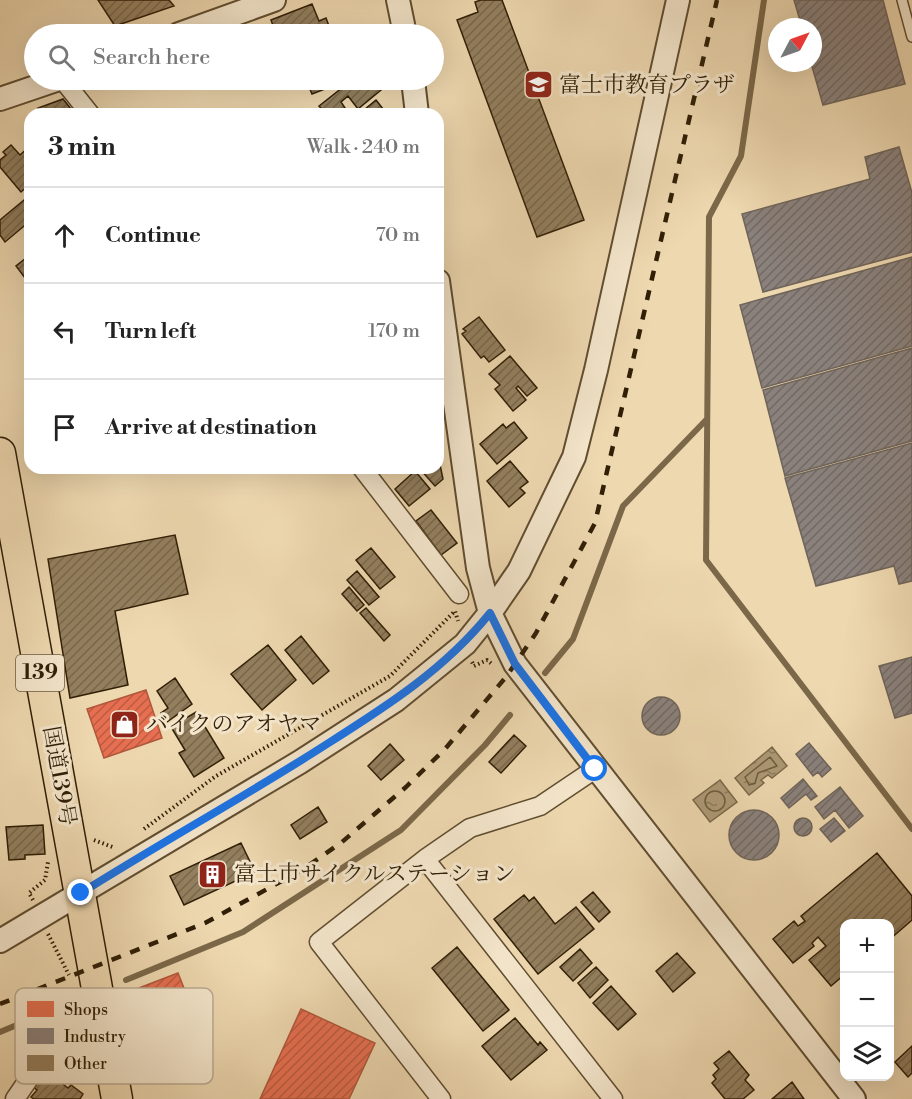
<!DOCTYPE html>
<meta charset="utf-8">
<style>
:root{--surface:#fff;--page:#f2f2f2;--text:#222;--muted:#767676;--line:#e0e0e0}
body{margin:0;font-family:"Libre Bodoni","Noto Serif JP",serif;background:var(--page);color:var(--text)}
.controls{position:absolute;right:18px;bottom:18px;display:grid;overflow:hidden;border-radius:12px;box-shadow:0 6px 24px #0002}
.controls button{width:54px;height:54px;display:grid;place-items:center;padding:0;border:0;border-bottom:2px solid var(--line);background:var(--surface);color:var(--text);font:30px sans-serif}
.compass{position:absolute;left:768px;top:18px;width:54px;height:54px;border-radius:50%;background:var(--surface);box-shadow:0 6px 24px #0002;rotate:49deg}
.stop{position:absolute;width:18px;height:18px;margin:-14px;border:4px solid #1a73e8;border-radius:50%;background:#fff}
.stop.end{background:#1a73e8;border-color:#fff;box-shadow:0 2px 6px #0008}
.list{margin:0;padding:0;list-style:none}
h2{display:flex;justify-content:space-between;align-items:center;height:78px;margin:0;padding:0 24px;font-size:26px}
h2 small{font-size:20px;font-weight:400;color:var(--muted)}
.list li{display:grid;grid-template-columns:39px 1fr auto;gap:18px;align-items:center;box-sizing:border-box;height:96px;padding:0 24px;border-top:2px solid var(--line)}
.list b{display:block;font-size:22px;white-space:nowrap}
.list em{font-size:20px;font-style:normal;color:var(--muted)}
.icon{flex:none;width:33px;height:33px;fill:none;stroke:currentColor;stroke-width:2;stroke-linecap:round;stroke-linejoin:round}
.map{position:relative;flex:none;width:912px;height:1099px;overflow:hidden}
.search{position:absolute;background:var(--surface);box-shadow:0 6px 24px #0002;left:24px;top:24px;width:420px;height:66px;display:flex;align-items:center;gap:15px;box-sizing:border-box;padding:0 21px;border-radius:33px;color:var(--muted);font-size:22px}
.panel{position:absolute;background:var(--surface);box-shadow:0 6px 24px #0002;left:24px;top:108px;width:420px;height:366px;border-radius:18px}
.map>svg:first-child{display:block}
.water{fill:url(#water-ripples);stroke:#7b6849;stroke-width:1.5}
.shops{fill:url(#shops-hatch);stroke:#b0573a;stroke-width:1.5}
.industry{fill:url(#industry-hatch);stroke:#6f6459;stroke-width:1.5}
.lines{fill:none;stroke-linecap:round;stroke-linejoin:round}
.shore{stroke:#6e5c3e;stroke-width:1.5}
.stream{stroke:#7b6849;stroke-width:6}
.building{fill:url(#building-hatch);stroke:#301f06;stroke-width:1.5}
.service-casing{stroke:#604d30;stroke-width:12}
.minor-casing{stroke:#604d30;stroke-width:21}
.tertiary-casing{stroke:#604d30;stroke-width:26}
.trunk-casing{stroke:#301f06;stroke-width:33}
.path{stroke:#301f06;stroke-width:4;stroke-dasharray:1.5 3;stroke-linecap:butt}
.service{stroke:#f4e6cc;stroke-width:9}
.minor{stroke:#f4e6cc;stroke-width:18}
.tertiary{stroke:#f4e6cc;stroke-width:22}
.trunk{stroke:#eed8b0;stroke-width:30}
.rail{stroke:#301f06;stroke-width:4.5;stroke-dasharray:10 10;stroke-linecap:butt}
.route{stroke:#1a73e8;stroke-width:8}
.labels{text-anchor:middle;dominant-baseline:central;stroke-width:6;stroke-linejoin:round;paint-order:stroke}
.shield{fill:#f4e6cc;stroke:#6b5b41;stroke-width:1.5}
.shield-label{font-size:21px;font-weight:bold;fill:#301f06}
.poi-label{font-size:22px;fill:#301f06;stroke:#f4e6cc;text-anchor:start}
.street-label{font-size:22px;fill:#301f06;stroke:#f4e6cc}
.key{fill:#f4e6cc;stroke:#b9aa91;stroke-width:1.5}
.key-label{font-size:16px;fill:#301f06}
</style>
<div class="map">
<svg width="912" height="1099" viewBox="0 0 912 1099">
<defs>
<pattern id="water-ripples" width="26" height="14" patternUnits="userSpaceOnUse" patternTransform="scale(1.5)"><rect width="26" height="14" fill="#ad9976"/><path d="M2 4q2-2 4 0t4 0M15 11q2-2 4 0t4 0" fill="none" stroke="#8d7c5f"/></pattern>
<pattern id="shops-hatch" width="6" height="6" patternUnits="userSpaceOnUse" patternTransform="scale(1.5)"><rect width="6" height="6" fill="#e76f51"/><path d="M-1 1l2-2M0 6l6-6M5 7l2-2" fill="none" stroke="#bc5b41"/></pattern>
<pattern id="industry-hatch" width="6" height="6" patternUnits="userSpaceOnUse" patternTransform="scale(1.5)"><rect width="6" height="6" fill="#8a817c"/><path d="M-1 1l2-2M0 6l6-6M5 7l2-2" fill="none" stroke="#716964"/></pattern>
<pattern id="building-hatch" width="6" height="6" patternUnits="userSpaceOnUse" patternTransform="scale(1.5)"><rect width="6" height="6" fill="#937f5e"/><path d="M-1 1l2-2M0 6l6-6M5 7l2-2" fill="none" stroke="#78674c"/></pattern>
</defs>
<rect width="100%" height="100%" fill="#eed8b0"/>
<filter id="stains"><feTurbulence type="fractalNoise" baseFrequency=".00333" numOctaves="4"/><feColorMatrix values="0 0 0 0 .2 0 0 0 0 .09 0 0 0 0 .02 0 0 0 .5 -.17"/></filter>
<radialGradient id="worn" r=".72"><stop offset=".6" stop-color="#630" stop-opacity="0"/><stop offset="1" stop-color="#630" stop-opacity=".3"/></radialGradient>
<path class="water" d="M772,747L787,766L772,778L768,775L761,780L764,783L749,795L735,778Z
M720,780L737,802L710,822L693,800Z"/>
<path class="shops" d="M146,690L162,738L104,758L87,709Z
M178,973L186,993L161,1004L163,1008L150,1013L139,988Z
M301,1009L375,1043L349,1099H260Z"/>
<path class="industry" d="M794,0H883L905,84L823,105L811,63L813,27H802Z
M899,147L912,193V252L763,292L742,214L870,179L865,157Z
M912,257V346L762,388L740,305Z
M912,348V441L785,476L763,390Z
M912,443V581L899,584L894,566L816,586L785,478Z
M912,657V713L895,718L879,666Z
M642 716a19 19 0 1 1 38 0a19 19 0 1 1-38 0Z
M809,743L831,769L822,777L818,772L813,776L796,754Z
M803,779L817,796L811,800L806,794L789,808L781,798Z
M840,787L863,816L849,828L835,810L824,819L815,807Z
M729 835a25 25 0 1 1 50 0a25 25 0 1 1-50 0Z
M794 827a9 9 0 1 1 18 0a9 9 0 1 1-18 0Z
M834,818L845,831L831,842L820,829Z"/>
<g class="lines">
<path class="shore" d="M770,757L777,766L758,773L755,783L749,785L745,777Z
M705 801a10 10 0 1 1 20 0a10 10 0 1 1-20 0Z"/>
<path class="stream" d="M764,0L741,156L709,217L706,560L912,829
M545,673L573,639L623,506L707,419
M126,980L243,932L401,830L485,745L510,715
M0,1032L67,1004"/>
</g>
<path class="building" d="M98,0H169L174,6L115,26Z
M481,0H502L584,220L537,237L457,20L478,12L475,2Z
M312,4L319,21L326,18L332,34H276L271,20Z
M306,80H348L312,94Z
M352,80H381L386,86L358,109L348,96L341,102L349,114H326L319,106Z
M63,99L75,114H43L38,108Z
M376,100L387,114H359Z
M11,145L20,155L30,146V184L21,192L0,167V160L6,155L3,152Z
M30,195V221L5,242L0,235V220Z
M30,255V274L25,278L16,266Z
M479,317L505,350L489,362L484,356L481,358L462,334L466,331L463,329Z
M510,356L537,388L527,396L518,386L516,388L526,400L513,411L495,389L500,385L489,374Z
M514,422L527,438L497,464L480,444L503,424L506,428Z
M438,455L443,479L435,486L419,468H438Z
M510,461L528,482L520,488L525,493L509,507L487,481Z
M415,471L430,489L409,506L395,489Z
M431,510L457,543L441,555L416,521Z
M175,535L188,594L115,611L128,685L70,698L48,559Z
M371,548L395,577L380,589L356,560Z
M357,571L379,597L369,605L347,580Z
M349,587L364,605L357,611L342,594Z
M366,608L390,635L384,641L360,613Z
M301,636L329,671L313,684L285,650Z
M268,645L296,680L262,710L231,674Z
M175,678L192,704L167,722L161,713L168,708L157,691Z
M196,712L224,758L194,777L179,753L185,750L171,727Z
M514,735L526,746L501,773L489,762Z
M390,744L404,760L381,780L368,766Z
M318,807L327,822L300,839L291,825Z
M43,825L45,854L25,855V859L9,860L6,827Z
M241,843L255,872L184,905L170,876Z
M877,853L912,896V920L890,939V924H844V975L831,986L809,960L826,946L818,937L812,943L814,946L793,963L773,939L794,921L798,926L805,921L801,916Z
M593,892L610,912L599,922L581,902Z
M524,895L529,901L534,897L555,924L576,907L594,929L538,974L494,919Z
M457,947L509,1010L483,1031L432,968Z
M580,949L592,963L573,981L560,967Z
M677,953L695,973L673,992L656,971Z
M596,967L608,980L590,998L578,983Z
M611,986L636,1014L618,1030L593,1003Z
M515,1018L538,1045L540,1042L547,1050L511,1080L482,1046Z
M912,1046V1073L908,1077L895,1062Z
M729,1051L749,1075L745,1080L754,1090L743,1099H725L712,1083L716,1079L713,1075L719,1069L714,1063Z
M45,1070L68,1088L71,1085L83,1094L80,1099H34L31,1097L37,1090L31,1086Z
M792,1082L804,1099H772Z"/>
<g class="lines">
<defs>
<path id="service" d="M902,0L912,37"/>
<path id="minor" d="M63,80L90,114
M362,468L459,594
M425,859L613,1099
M15,1099L69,1020L100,1006
M441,1099L319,942L425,859L470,828L540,806L595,769"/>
<path id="tertiary" d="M398,0L405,34
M179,34L274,0
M413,80L417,114
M0,99L56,80
M438,281L478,568L490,613L515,664L854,1099
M0,941L300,762L396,700L465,644L490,613L519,571L574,457L596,370L678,0"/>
<path id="trunk" d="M0,453L117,1099"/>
</defs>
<use href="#service" class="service-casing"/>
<use href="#minor" class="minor-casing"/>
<use href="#tertiary" class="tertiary-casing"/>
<use href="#trunk" class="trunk-casing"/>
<path class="path" d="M472,662L474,666L487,660L493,665
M144,829L216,776L390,676L455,611L458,621
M94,840L115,848
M33,900L29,893L45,880L48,862
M48,934L69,975"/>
<use href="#service" class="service"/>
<use href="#minor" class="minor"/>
<use href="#tertiary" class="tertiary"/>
<use href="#trunk" class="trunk"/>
<path class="rail" d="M0,1004L205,923L302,870L342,842L406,787L445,749L506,677L536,633L595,523L717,0"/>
</g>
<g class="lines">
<path class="route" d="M81,893C162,842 246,796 327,744C387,706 445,669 490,613L515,664L595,769"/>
</g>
<defs>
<symbol id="school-square" viewBox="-11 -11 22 22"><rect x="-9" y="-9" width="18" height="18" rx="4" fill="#8f2418" stroke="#f4e6cc"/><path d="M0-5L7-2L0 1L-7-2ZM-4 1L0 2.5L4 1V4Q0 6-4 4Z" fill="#fff"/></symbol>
<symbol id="shop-square" viewBox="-11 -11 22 22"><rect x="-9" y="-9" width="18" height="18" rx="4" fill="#8f2418" stroke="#f4e6cc"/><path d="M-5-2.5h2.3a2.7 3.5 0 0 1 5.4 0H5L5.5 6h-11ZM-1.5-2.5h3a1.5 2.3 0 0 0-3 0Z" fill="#fff"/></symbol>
<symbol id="building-square" viewBox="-11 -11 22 22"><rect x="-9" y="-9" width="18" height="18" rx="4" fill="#8f2418" stroke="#f4e6cc"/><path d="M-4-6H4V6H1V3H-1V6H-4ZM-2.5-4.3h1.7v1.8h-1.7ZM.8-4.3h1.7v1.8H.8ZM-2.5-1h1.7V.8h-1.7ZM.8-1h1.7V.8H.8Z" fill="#fff"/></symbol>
</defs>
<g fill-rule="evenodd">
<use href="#school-square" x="522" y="68" width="33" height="33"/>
<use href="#shop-square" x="108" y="708" width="33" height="33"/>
<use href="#building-square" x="196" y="858" width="33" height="33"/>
</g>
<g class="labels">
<rect class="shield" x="16" y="655" width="48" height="36" rx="4.5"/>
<g class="shield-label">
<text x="40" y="673">139</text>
</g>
<g class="poi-label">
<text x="559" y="85">富士市教育プラザ</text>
<text x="146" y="724">バイクのアオヤマ</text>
<text x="234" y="874">富士市サイクルステーション</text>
</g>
<g class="street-label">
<text transform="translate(59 776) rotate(80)">国道139号</text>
</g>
</g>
<rect x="15" y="988" width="198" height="96" rx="9" class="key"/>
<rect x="27" y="1001" width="27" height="16" fill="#e76f51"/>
<rect x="27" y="1028" width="27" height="16" fill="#8a817c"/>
<rect x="27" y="1055" width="27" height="16" fill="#937f5e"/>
<g class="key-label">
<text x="64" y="1015">Shops</text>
<text x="64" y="1042">Industry</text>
<text x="64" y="1069">Other</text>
</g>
<rect width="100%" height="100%" filter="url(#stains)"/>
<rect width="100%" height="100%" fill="url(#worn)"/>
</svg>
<div class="controls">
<button>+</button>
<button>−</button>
<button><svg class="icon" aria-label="layers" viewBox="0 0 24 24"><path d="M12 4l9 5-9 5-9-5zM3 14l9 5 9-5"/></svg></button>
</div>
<svg class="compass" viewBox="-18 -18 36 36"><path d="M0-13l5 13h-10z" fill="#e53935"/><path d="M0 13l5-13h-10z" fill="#767676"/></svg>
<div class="stop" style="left:595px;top:769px"></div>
<div class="stop end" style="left:81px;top:893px"></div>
<div class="search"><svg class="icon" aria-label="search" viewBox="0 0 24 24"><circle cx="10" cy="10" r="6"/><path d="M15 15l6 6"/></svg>Search here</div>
<section class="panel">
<h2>3 min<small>Walk · 240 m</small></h2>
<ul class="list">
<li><svg class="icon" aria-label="ahead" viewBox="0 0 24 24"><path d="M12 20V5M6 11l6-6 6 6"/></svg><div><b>Continue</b></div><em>70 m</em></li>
<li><svg class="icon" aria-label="left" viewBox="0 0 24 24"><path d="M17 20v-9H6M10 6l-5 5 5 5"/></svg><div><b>Turn left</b></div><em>170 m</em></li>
<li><svg class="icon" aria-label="arrive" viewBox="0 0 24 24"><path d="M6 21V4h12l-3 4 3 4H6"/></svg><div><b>Arrive at destination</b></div></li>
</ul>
</section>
</div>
